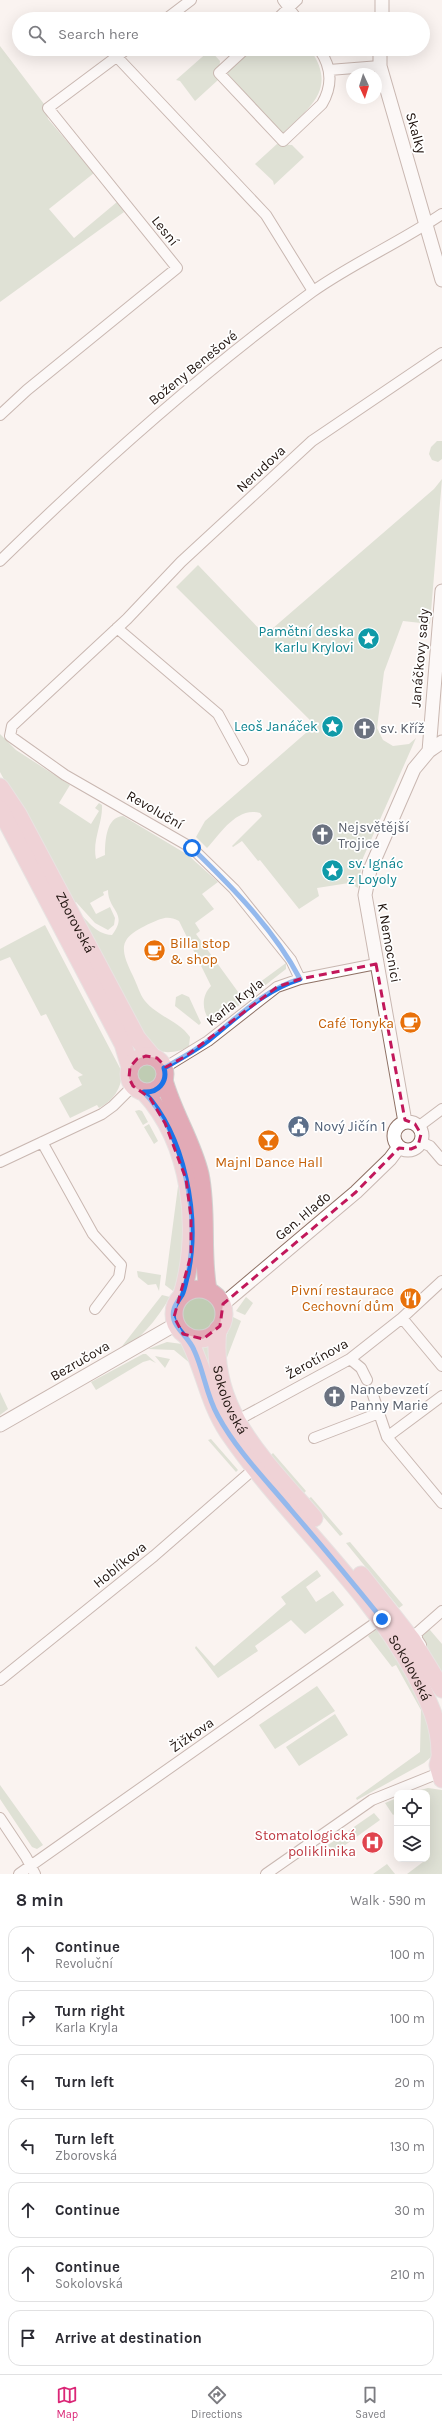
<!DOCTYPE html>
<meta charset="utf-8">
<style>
:root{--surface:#fff;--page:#f7f7f7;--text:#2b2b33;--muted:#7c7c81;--line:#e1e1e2;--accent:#db2777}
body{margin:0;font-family:Karla,sans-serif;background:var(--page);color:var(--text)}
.controls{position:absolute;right:12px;bottom:12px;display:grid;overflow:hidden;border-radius:8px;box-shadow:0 4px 16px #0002}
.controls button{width:36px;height:36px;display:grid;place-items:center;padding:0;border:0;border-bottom:1px solid var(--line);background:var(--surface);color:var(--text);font:20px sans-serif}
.compass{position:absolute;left:346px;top:68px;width:36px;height:36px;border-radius:50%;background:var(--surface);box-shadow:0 4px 16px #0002;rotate:176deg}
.stop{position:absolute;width:12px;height:12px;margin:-9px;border:3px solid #1a73e8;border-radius:50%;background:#fff}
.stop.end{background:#1a73e8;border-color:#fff;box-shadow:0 1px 4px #0008}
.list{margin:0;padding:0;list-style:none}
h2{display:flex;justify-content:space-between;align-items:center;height:52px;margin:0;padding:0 16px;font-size:17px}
h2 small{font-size:13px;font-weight:400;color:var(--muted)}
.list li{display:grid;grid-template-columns:26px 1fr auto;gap:12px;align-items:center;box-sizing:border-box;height:56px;margin:0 8px 8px;padding:0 8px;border:1px solid var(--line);border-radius:12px}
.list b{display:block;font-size:15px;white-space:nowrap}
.list p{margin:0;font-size:13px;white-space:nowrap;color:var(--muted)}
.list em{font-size:13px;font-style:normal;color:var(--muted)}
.icon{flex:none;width:22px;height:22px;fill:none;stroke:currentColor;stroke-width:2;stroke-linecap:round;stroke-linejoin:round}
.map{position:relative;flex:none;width:442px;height:1874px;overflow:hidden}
.search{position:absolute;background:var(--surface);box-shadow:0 4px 16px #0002;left:12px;right:12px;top:12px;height:44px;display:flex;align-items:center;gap:10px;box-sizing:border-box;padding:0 14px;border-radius:22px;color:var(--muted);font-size:15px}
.sheet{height:500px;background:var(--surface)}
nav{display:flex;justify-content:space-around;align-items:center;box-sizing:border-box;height:56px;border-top:1px solid var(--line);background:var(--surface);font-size:11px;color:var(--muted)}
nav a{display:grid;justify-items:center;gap:2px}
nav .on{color:var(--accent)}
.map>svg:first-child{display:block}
.green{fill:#bfccb3}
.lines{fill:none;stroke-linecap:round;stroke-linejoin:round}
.minor-casing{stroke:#8e7064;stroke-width:12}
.tertiary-casing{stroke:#8e7064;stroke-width:15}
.primary-casing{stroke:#d2d0cf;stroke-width:19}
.minor{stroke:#fff;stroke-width:10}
.tertiary{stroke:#fff;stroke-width:13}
.primary{stroke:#e2aab6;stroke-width:17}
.route{stroke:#1a73e8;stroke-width:5}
.marked{fill:none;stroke:#c2185b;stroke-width:3;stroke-dasharray:8 5;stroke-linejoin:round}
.labels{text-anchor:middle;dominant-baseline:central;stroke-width:3.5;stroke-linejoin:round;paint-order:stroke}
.street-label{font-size:14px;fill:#20140f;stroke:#fff}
.culture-label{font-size:14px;fill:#0d838f;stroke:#fff;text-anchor:end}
.worship-label{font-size:14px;fill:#5b616d;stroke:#fff;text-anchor:start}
.food-label{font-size:14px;fill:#c56008;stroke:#fff;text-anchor:end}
.service-label{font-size:14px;fill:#4e5e75;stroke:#fff;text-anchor:start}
.health-label{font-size:14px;fill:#be3a42;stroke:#fff;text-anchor:end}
</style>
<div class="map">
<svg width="442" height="1874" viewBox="0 0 442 1874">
<rect width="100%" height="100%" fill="#faf3f0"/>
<path class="green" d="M0,46L44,104L48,119L94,173L49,209L74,238L117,202L124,212L0,302Z
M252,49H310C338,89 310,107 282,134L226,72Z
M210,50L220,61L218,80L195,101L180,81L176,80Z
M277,144L292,145L304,157L274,185L273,181L255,164Z
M437,441H442V459L438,462L432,460L429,454L431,447Z
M442,479L430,624L403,621L384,672L377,728L383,740L393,746L409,744L416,738L363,858L358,888L349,883L317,888L319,896L299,909L260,860L258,861L242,841L233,847L232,846L262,816L260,813C237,806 220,834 207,848L196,837L205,821L315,725L176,587L198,565L265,635L434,489Z
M0,734L16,750L70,785L59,803L91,824L99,811L95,808L99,803L102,805C103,823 92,840 96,859L105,855C105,841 106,817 123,816L188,855L218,882L202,894L214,909L195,923L200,931L196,934L241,996L286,963V969L214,1025C202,1015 200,997 211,986L179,921C168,915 162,918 151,923C120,937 118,946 133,976C137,984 140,995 145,1001C157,1016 179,1021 190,1037L189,1046C183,1051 168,1054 160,1051C141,1042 88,934 74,909C88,919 94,934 112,935C129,913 108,911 108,890L103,892L104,895L90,903L96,914L110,907L115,918L114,925L108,930L95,923L76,902H70L0,772Z
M45,925L122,1072C122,1088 113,1101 99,1108L97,1105L70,1118L59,1098L82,1085L78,1077L83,1075L74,1069L46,1014L41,1016L10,957L0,961V949Z
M182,994L189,997L201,1023L199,1025L175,1006L176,997Z
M134 1074a13 13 0 1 1 26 0a13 13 0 1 1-26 0Z
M139,1110L142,1111L148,1122L143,1125L135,1111Z
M149,1124L158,1141L154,1144L144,1127Z
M179,1179L186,1213L181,1271L173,1291L165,1285Z
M137,1271L161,1275L159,1291L156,1284L148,1285L138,1277Z
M162,1295L170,1297C156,1321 140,1340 116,1354Z
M180 1314a18 18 0 1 1 36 0a18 18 0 1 1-36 0Z
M246,1297L253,1303L245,1315L236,1311Z
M233,1317L241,1321L226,1360H223L224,1343Z
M167,1342L182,1344L191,1364L174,1350L148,1349Z
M203,1346H209L212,1361L204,1362Z
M143,1354H146L156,1363L150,1360L143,1362L96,1390L91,1382Z
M155,1356L170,1359L165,1368Z
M0,1392L8,1409L0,1415Z
M211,1439L238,1470L236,1472L208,1440Z
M273,1453L306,1491L303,1494L271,1455Z
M311,1497L343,1534L340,1536L308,1499Z
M350,1542L403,1605L399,1608L346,1543Z
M317,1570L321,1576L306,1587L316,1602L333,1591L344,1605L305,1634L291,1620L255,1646L258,1651L218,1678L195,1648L196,1646L214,1666L286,1604L281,1597Z
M382,1629L423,1700L435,1745L431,1757L424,1763L357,1800L356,1798L420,1752L421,1710L396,1665L392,1667L368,1636L376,1630Z
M426,1629L430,1630L442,1644V1675L422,1641V1634Z
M317,1686L335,1711L275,1749L259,1725Z
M335,1714L348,1735L299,1766L286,1747Z
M0,1785L43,1845L37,1849L32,1847L0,1799Z
M428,1788L442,1790V1874H407L427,1859V1793H409Z
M397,1798V1812L393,1815L385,1803Z
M374,1813L380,1820L334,1853L328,1845Z
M387,1864L395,1874H373Z"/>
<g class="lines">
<defs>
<path id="minor" d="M283,0L297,19
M166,19L191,0
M277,19L297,0
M245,49L219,73L283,141L322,104C333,85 332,67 319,49
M117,57L266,215L313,291
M329,70L380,66
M0,415L27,390L177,268L48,108L127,49
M0,561C98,465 201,373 312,292C351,264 401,242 442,214
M117,628L218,714L243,760
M300,979L291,960L234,889L192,848L65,775L10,736L12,726L127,619L181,562L312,441L442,353
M164,1068L208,1041L277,987L300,979L376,964
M418,1127L442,1109
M42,1142L93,1234L121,1265L119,1277L95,1309
M420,1142L430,1146L442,1160
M0,1162L102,1114L113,1106L133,1086
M402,1318L442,1366
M350,1359L361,1368L367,1380
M372,1392L387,1437L442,1503
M236,1421L350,1359L402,1318L442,1281
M387,1437L442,1396
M314,1438L379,1413
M421,1645L417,1639V1633L442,1611
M0,1680L154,1556L255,1468
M0,1818L26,1857L35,1874
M19,1874L381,1619
M266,1874L372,1800L439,1773"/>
<path id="tertiary" d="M382,19V0
M380,49V66L442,280
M429,751L442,591
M405,1122L365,895L370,870L414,769L429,751L442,742
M394 1136a14 14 0 1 1 28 0a14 14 0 1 1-28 0Z
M222,1305L356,1192L390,1159L399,1147
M0,1425L176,1324"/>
<g id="primary">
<path id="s1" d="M0,787L18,814L137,1038L152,1056"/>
<path d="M0,809L123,1044L130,1067"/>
<circle cx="147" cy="1074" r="18"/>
<path d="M164,1080C173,1113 192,1141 200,1174C208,1213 201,1252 208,1290"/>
<path d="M144,1092C192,1144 201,1229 182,1295"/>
<circle cx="199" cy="1314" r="25"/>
<path id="s2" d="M218,1329C208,1410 266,1462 314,1518"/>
<path id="s3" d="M187,1336C204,1367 208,1402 228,1432C286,1517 366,1583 415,1674C428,1700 440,1723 440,1753"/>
<path d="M361,1575L412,1640L442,1689"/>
<path d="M442,1749L438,1765L442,1779"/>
</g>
</defs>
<use href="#minor" class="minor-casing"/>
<use href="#tertiary" class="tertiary-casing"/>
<use href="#primary" class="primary-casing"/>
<use href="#minor" class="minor"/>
<use href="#tertiary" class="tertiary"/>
<use href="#primary" class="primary"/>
</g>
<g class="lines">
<path class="route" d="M192,848C232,887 274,929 300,979C264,990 238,1017 209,1040C195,1051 180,1059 164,1068C168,1082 158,1093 144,1092C185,1136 200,1216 188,1274C186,1280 185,1289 182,1295C177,1303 171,1309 174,1320C177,1330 189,1338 194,1350C204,1371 206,1395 218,1416C237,1451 266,1480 291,1510C322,1546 352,1582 382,1619"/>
</g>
<path d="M0 0H442V1874H0ZM376,964L405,1120L415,1124L421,1134L418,1146L411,1149L399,1148L356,1192L223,1304L220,1326L203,1339L183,1334L174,1317L191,1255V1217L186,1179L165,1123L150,1098L133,1086L129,1078L130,1067L137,1059L146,1056L157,1058L166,1067L186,1056L277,987L300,979Z" fill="#faf3f0" fill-opacity=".55" fill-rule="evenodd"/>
<path class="marked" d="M376,964L405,1120L415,1124L421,1134L418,1146L411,1149L399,1148L356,1192L223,1304L220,1326L203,1339L183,1334L174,1317L191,1255V1217L186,1179L165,1123L150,1098L133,1086L129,1078L130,1067L137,1059L146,1056L157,1058L166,1067L186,1056L277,987L300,979Z"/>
<defs>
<symbol id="sight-disc" viewBox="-11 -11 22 22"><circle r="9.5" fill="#0f9aa8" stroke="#fff"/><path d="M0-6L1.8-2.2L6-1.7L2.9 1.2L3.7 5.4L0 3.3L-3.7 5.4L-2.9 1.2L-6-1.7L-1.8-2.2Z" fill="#fff"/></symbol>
<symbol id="church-disc" viewBox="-11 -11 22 22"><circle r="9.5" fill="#6b7280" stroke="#fff"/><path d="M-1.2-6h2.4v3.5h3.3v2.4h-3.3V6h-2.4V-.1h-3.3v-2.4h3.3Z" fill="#fff"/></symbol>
<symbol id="cafe-disc" viewBox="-11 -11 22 22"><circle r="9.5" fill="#e8710a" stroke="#fff"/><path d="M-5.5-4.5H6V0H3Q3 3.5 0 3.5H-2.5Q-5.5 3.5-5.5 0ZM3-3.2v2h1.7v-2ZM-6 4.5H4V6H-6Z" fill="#fff"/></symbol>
<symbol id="civic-disc" viewBox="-11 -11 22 22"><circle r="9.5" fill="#5c6f8a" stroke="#fff"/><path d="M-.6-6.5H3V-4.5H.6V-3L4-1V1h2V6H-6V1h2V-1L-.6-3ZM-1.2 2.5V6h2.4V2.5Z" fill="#fff"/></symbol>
<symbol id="bar-disc" viewBox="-11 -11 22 22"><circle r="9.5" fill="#e8710a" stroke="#fff"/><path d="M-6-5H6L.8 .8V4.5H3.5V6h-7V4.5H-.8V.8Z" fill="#fff"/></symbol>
<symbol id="restaurant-disc" viewBox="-11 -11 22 22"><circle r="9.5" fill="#e8710a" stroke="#fff"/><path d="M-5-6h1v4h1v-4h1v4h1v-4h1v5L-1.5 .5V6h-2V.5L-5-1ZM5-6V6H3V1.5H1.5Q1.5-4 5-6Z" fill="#fff"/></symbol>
<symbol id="hospital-disc" viewBox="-11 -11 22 22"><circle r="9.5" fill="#e0444e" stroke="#fff"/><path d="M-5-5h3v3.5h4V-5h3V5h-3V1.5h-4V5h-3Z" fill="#fff"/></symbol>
</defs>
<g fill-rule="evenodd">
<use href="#sight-disc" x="356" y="626" width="25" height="25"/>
<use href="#sight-disc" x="320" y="714" width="25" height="25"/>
<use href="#church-disc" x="352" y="716" width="25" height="25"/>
<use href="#church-disc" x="310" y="822" width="25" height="25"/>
<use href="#sight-disc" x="320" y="858" width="25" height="25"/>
<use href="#cafe-disc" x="142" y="938" width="25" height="25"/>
<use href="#cafe-disc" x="398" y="1010" width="25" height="25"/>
<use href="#civic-disc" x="286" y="1114" width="25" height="25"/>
<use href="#bar-disc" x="256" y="1128" width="25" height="25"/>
<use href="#restaurant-disc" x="398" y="1286" width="25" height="25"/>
<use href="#church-disc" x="322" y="1384" width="25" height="25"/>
<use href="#hospital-disc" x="360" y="1830" width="25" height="25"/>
</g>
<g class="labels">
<g class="street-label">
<text transform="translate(416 133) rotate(74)">Skalky</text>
<text transform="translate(165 231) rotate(51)">Lesní</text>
<text transform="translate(193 368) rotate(-39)">Boženy Benešové</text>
<text transform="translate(261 469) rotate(-43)">Nerudova</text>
<text transform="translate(420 658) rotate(-85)">Janáčkovy sady</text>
<text transform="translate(155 810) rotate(30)">Revoluční</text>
<text stroke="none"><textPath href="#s1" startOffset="155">Zborovská</textPath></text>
<text transform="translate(389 943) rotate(80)">K Nemocnici</text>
<text transform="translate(235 1002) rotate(-38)">Karla Kryla</text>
<text transform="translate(303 1216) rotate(-40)">Gen. Hlaďo</text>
<text transform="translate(317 1359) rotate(-29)">Žerotínova</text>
<text transform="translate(80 1361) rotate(-30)">Bezručova</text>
<text stroke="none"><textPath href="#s2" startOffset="73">Sokolovská</textPath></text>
<text transform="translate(120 1565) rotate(-39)">Hoblíkova</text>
<text stroke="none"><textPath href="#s3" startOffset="403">Sokolovská</textPath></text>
<text transform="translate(192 1735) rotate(-35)">Žižkova</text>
</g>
<g class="culture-label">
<text x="354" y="631">Pamětní deska<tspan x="354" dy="16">Karlu Krylovi</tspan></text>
<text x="318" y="726">Leoš Janáček</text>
<text x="348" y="863" text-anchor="start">sv. Ignác<tspan x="348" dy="16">z Loyoly</tspan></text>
</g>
<g class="worship-label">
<text x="380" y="728">sv. Kříž</text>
<text x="338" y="827">Nejsvětější<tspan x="338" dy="16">Trojice</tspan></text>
<text x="350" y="1389">Nanebevzetí<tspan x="350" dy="16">Panny Marie</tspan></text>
</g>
<g class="food-label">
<text x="170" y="943" text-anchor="start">Billa stop<tspan x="170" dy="16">&amp; shop</tspan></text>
<text x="394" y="1023">Café Tonyka</text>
<text x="269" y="1162" text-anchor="middle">Majnl Dance Hall</text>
<text x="394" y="1290">Pivní restaurace<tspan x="394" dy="16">Cechovní dům</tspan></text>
</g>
<g class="service-label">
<text x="314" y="1126">Nový Jičín 1</text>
</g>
<g class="health-label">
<text x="356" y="1835">Stomatologická<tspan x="356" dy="16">poliklinika</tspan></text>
</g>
</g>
</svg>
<div class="controls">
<button><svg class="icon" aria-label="locate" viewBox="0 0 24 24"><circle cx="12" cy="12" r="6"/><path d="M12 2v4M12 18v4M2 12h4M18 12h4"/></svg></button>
<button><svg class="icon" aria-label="layers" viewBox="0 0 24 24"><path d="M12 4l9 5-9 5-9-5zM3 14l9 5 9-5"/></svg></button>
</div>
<svg class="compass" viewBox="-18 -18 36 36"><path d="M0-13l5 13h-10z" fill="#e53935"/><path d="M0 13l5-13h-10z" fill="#7c7c81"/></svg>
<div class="stop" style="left:192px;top:848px"></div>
<div class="stop end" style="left:382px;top:1619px"></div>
<div class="search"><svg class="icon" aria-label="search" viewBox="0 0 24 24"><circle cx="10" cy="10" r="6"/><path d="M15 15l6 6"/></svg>Search here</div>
</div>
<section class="sheet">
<h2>8 min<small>Walk · 590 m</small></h2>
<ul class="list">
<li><svg class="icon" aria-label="ahead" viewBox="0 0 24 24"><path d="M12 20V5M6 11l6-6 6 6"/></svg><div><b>Continue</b><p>Revoluční</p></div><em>100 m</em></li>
<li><svg class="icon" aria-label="right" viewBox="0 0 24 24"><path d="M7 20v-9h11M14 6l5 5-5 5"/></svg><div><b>Turn right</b><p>Karla Kryla</p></div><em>100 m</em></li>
<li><svg class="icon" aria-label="left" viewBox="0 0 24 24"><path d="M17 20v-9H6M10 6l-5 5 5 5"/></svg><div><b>Turn left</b></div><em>20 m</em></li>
<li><svg class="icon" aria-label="left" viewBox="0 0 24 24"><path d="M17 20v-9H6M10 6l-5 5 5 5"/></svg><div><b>Turn left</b><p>Zborovská</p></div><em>130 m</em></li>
<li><svg class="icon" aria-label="ahead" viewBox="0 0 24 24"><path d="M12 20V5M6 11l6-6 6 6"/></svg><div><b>Continue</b></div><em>30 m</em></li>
<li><svg class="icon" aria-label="ahead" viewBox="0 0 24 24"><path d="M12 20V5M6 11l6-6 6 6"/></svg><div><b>Continue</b><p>Sokolovská</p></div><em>210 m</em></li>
<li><svg class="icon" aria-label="arrive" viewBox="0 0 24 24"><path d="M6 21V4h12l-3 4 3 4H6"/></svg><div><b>Arrive at destination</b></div></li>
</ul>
</section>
<nav>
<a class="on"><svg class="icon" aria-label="map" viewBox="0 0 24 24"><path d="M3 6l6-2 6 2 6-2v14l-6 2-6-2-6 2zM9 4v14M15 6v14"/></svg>Map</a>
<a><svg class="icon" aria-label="directions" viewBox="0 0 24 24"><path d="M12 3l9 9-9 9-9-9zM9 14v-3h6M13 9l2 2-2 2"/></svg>Directions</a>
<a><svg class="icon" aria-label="saved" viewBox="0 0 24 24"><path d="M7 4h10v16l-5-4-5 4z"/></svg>Saved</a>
</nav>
